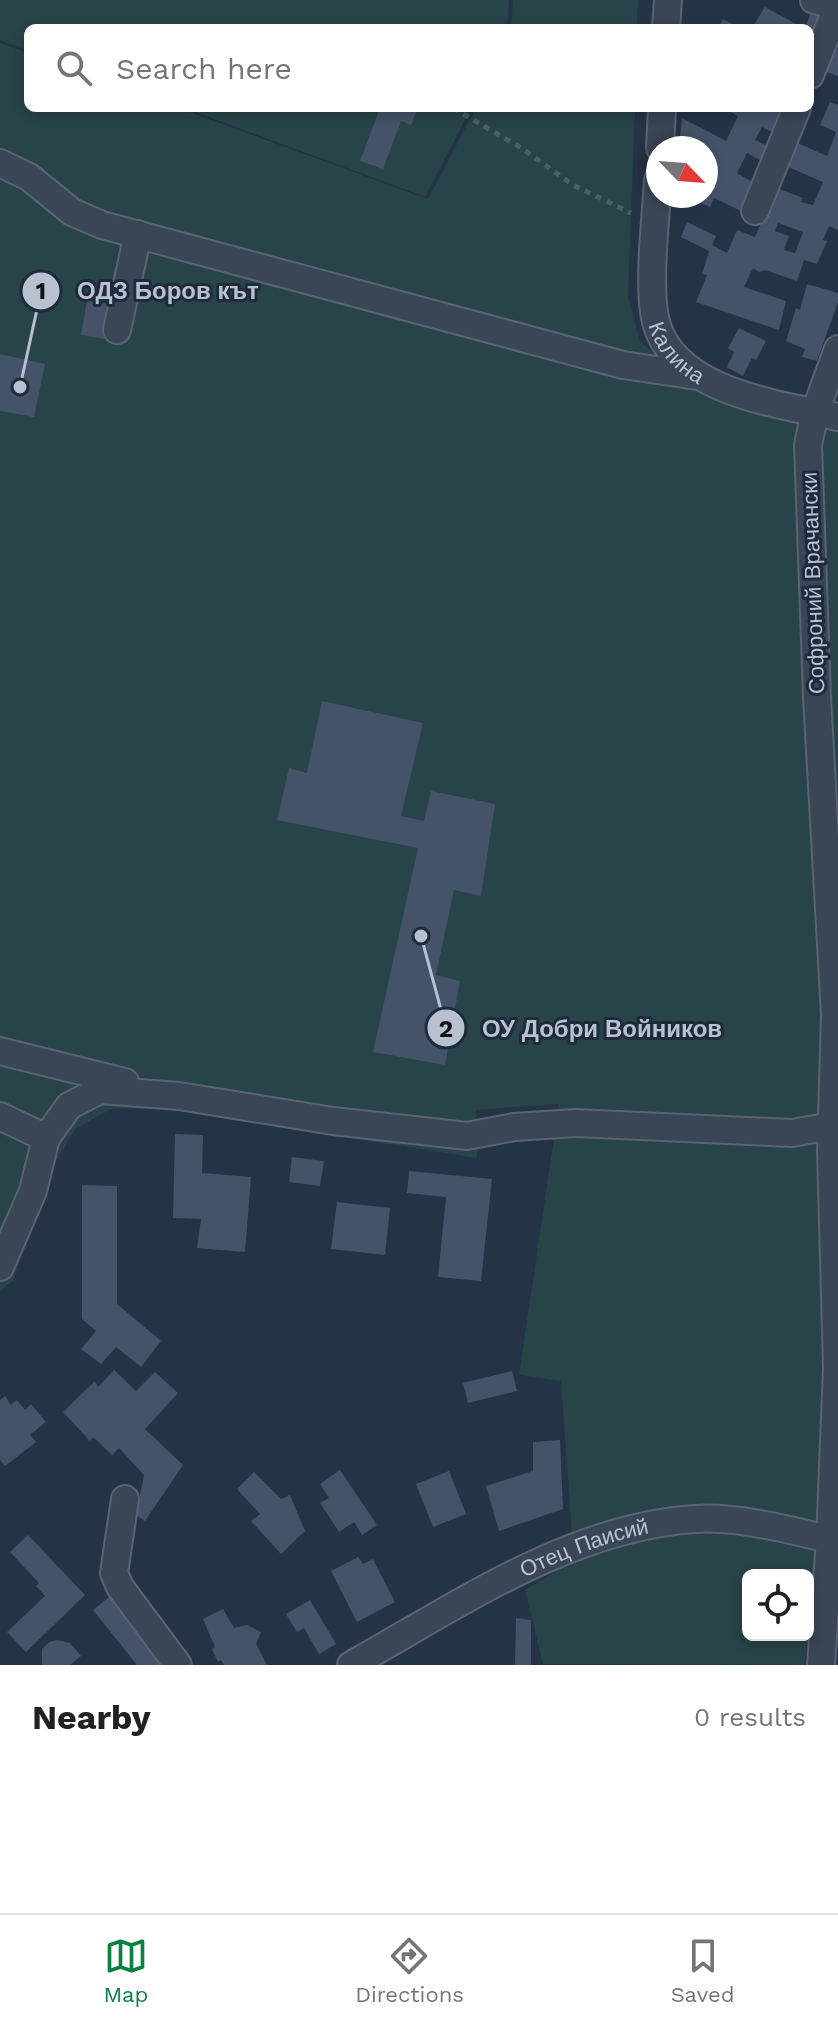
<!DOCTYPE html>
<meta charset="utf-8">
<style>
:root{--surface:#fff;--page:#f6f6f6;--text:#202124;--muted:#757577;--line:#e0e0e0;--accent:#0b8043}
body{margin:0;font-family:"Work Sans",sans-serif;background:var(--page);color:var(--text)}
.controls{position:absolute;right:24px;bottom:24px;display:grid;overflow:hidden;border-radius:12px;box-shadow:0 4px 12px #0003}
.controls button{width:72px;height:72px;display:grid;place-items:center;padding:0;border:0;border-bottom:2px solid var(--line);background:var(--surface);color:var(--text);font:40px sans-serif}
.compass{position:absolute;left:646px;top:136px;width:72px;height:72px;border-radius:50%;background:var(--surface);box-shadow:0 4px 12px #0003;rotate:115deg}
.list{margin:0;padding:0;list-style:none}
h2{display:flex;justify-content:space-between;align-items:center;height:104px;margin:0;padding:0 32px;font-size:34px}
h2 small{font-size:26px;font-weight:400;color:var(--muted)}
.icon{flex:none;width:44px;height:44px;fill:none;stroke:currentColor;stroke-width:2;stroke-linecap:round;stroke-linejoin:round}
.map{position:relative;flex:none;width:838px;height:1665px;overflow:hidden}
.search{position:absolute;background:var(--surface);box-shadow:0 4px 12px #0003;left:24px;right:24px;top:24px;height:88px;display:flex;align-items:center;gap:20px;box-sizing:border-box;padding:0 28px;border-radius:12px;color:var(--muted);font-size:30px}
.sheet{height:248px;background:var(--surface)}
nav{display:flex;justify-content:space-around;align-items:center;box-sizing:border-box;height:112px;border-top:2px solid var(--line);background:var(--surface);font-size:22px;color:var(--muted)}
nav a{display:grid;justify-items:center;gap:4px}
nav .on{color:var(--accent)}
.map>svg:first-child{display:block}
.green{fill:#274448;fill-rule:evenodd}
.building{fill:#445369;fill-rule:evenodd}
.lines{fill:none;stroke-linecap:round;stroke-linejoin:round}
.minor-casing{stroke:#596373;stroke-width:30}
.path{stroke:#466063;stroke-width:5;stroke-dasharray:6 6;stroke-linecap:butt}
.minor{stroke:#3a4556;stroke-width:26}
.labels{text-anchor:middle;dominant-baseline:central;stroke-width:6;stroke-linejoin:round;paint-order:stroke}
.street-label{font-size:22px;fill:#b8c1cf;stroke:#1f2a3c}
.leader{fill:none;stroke:#b8c1cf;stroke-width:3}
.callout-dot{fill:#b8c1cf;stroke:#1f2a3c;stroke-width:3}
.mark-label{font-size:24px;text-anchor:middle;font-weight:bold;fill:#111}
.callout-label{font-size:24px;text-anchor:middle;font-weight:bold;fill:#b8c1cf;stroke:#1f2a3c;stroke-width:6;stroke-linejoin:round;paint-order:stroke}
</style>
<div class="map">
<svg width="838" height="1665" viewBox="0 0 838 1665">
<rect width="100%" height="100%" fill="#253347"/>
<path class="green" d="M0,0H509L507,28H28V50L0,40Z
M513,0H638L637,28H511Z
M0,43L28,53V108H179L428,199L476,108H635L628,297L640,341L684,382L838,428V1556L819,1551L804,1665L543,1664L525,1590L574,1561L561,1381L519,1375L559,1104L476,1110L477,1158L164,1108L112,1109L76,1128L53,1166L13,1281L0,1291ZM748,1575H808V1635H748Z
M184,108H471L425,197Z"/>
<path class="building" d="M765,7L796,24L793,28H752Z
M811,13L827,17L810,58V28H805Z
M723,19L740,28H718Z
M834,48L838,50V76L824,71Z
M830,102L838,105V230L829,226L823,240L827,241L817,264L804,260L797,281L765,270L759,272L753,268L744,287L786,301L779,330L696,302L707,275L702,274L709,251L681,237L687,222L716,236L712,245L727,253L737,230L755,237L777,188L803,198L801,202L813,205L823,182L786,166L795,142L827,156L836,132L820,125ZM778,223L803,232L795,253L784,250L789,236L775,231Z
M380,108H418L411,125L401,121L383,169L360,161Z
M723,108H786L772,132L762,127L755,140L774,149L767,164L747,153L737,173L756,184L743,212L714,198L710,207L697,201L700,196H706V148H679L682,118L726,141L738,116Z
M807,284L838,293V302L817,361L802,357L805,349L786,341L796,308L800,310Z
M87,300L112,306L105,339L81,335Z
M739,328L766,341L756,360L752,358L743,376L727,367L734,352L728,348Z
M0,354L45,364L34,417L0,411Z
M322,701L423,723L401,816L424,821L431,791L495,804L481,896L454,890L436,975L460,981L445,1065L373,1052L418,848L277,820L289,768L307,773Z
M175,1134L203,1135L202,1173L251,1177L245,1252L197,1248L201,1219L173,1218Z
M292,1157L324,1161L320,1186L289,1182Z
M409,1171L492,1179L481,1281L438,1277L446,1197L407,1193Z
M82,1185L117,1186V1304L161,1341L141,1367L116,1347L101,1364L81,1349L96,1331L82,1319Z
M337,1202L390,1208L385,1255L331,1249Z
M114,1370L136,1391L155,1372L178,1393L145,1429L183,1465L145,1521L136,1515L144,1475L119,1448L112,1455L93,1437L90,1441L63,1412L95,1381L98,1387Z
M512,1371L517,1391L468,1403L463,1383Z
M5,1396L11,1405L17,1400L25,1410L31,1404L46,1422L30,1435L36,1442L5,1466L0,1460V1400Z
M560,1440L563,1509L499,1531L486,1486L533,1471V1442Z
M340,1470L377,1525L362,1535L354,1522L339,1532L320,1503L329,1498L320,1484Z
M449,1471L466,1514L433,1527L416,1484Z
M254,1472L281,1499L290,1495L305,1531L281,1554L251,1521L260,1514L237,1489Z
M28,1535L85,1595L26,1652L7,1632L45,1596L36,1586L39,1583L10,1552Z
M358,1557L363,1564L373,1559L395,1602L357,1622L331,1571Z
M115,1592L172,1665H137L93,1610Z
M310,1600L336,1644L319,1654L304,1628L297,1632L286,1614Z
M223,1609L234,1628L247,1625L261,1632L256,1644L267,1665H224L221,1660L218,1662L212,1649L215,1647L203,1619Z
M516,1618L531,1620V1665H515Z
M57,1640L70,1643L81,1656L70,1665H42V1649L49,1642Z"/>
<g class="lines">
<defs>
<g id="minor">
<path d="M814,0L838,6"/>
<path d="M666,28L668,0"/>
<path d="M810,75L838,6"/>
<path d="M660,148L662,108"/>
<path d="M0,163L29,177L72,212L102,225L623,365L697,376"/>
<path id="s1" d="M658,180C656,218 647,287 656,322C674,392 778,404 838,417"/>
<path d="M755,211L797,108"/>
<path d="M117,330L138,234"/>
<path d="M0,1051L125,1082"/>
<path d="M0,1116L46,1138"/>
<path d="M0,1267L33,1191L46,1138L69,1106L100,1090L179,1096L333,1121L467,1136L514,1127L576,1123L792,1133L832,1126"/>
<path d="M125,1499L114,1573L120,1587L178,1665"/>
<path id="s2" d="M351,1665C457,1606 570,1527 695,1519C736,1516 798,1531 838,1542"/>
<path d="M821,1665L830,1540L837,1368L831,1151L835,1015L817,697L808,445L815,412L838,349"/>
</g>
</defs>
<use href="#minor" class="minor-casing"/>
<path class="path" d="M453,108L523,149L573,185L631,213"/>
<use href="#minor" class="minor"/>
</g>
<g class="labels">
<g class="street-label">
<text stroke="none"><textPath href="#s1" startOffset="180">Калина</textPath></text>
<text transform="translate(813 583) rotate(-92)">Софроний Врачански</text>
<text stroke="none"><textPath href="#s2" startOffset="262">Отец Паисий</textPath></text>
</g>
</g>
<path class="leader" d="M20 387L41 291M421 936L446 1028"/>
<g class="callout-dot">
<circle cx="20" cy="387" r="8"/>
<circle cx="421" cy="936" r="8"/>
<circle cx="41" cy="291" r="20"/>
<circle cx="446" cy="1028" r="20"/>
</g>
<g class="mark-label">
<text x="41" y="299">1</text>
<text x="446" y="1037">2</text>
</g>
<g class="callout-label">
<text x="168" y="299">ОДЗ Боров кът</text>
<text x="602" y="1037">ОУ Добри Войников</text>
</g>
</svg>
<div class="controls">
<button><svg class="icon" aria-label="locate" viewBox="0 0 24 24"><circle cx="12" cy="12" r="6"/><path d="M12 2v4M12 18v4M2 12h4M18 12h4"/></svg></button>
</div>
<svg class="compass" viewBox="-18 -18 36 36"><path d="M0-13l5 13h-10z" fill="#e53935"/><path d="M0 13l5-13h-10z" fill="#757577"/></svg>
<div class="search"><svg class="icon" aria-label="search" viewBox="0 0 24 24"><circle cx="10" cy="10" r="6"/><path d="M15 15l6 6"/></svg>Search here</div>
</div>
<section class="sheet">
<h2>Nearby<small>0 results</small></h2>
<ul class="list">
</ul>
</section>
<nav>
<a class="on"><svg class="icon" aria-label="map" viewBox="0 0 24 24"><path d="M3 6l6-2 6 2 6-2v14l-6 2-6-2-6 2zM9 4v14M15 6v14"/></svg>Map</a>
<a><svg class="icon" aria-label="directions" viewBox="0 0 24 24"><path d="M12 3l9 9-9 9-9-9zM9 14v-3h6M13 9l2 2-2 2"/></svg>Directions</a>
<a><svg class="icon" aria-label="saved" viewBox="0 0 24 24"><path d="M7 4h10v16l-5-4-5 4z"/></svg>Saved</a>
</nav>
